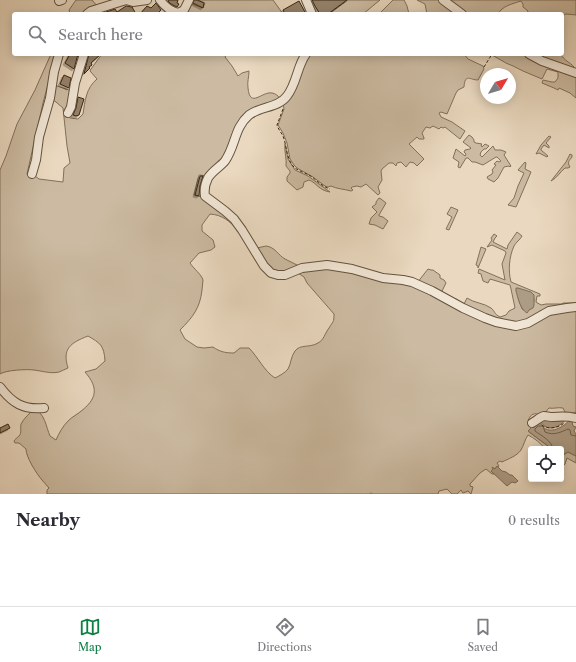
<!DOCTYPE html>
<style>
:root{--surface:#fff;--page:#f7f7f7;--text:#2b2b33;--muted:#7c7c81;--line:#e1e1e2;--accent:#0b8043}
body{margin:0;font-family:"Libre Caslon Text",serif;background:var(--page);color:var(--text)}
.controls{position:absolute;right:12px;bottom:12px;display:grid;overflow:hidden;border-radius:4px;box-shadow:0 2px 10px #0003}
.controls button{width:36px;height:36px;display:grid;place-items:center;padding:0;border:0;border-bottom:1px solid var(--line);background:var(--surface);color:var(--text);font:20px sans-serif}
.compass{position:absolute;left:480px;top:68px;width:36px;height:36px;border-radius:50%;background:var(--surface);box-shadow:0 2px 10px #0003;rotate:52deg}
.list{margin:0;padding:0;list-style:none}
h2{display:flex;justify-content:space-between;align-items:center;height:52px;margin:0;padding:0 16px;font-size:17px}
h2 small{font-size:13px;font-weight:400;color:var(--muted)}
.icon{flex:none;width:22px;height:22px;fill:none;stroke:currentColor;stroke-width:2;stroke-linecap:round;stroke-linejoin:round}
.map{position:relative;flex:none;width:576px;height:494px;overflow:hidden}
.search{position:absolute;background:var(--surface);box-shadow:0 2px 10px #0003;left:12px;right:12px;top:12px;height:44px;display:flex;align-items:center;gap:10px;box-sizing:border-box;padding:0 14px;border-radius:4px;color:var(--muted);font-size:15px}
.sheet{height:112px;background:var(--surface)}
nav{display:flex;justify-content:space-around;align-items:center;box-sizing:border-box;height:56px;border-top:1px solid var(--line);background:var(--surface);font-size:11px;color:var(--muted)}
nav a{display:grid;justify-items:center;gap:2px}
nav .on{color:var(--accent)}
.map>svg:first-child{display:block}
.green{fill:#ccbba2;stroke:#82705a;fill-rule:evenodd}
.water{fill:#ad9c85;stroke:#7e6d57}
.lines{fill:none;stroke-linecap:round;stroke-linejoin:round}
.shore{stroke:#72614c;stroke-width:1}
.building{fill:#95836c;stroke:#382612;filter:url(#shadow)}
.minor-casing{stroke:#64533e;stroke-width:10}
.path{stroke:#382612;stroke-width:1;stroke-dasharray:3 2;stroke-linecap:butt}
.minor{stroke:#f1e6d6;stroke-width:8}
</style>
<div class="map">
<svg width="576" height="494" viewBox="0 0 576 494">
<defs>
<filter id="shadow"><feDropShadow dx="-2" dy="2" stdDeviation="0" flood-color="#0004"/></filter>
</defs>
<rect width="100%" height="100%" fill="#ead9c0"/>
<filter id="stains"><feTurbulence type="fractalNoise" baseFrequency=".005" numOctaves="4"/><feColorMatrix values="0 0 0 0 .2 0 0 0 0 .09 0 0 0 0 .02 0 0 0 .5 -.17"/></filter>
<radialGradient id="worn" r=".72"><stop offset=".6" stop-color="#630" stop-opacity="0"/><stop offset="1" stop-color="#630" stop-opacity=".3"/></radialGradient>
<path class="green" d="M76,0H92L98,7L81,13H70L69,10Z
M198,0H273L283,14H179L190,3L203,8L205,3Z
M348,0H380L363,14H329Z
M393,0H404L407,6L409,14H379Z
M417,0H438L458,14H427L425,4Z
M446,0H576V15L566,14L562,16V14H527L528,11L523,7V4L521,1C512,4 502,6 498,14H467Z
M51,54H56L43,103L27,174L29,177H33L35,176L39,179L63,182L64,168L70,163L67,146L63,108L56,102L53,100L54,85L72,91L68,115L70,118L78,119L83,114C85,101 86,88 97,79L90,71L91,69L102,54H227L225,57L232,66L238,76L242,73L249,71C249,77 247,82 248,88C250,109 262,91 272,93C275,93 278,96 280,98L251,112L229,152L208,176L199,175L194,195L205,198L224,212L238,230C229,221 223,215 210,214L202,225V231L213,240L215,247L211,250L199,253L190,263C193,268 202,275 203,280C203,283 202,287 202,290C200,308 193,317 180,330L185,339L197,347L204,348L213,347C220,352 226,353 234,353L240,348H249C258,357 264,371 275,378C279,376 285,373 288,369C291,364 291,356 295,351C300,344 310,348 318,343C324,340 325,333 329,328C333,321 334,323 334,314L307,283L304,277L298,273L327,267L403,281L516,327L549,312L576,309V412L572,414L565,412L563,408C558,407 553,409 549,408L544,414L541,413L539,416L538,414C533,413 530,415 528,421L533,426L529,432L548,446L550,449H545C541,443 534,438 528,435C525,439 524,445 521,450C517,456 508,459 502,462L500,461L497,463L499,466L496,468L493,469L491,471L494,474H492L486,469L480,473L470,484V486L473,487L471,494L468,491L463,493L461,490L457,494H452L447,489L439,491L438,494H373L371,493L369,494H47V490L49,488C47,485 44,483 42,480C36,473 26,457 26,449L19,443H15L14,441C15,439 17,438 19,436C22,433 20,428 21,424C24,418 30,413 34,409C45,413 46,427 50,436L56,440C59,433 63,426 68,421C72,417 76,415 80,412C97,399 99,388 85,372L96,369L105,361C104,345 100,343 88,336C70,343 62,349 68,368C65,369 62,371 59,372C51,374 42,371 34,370C27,369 6,370 0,374V170L6,156L17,124L35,90Z
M307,54H464L468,59L483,66L484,69L478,80C470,80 465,73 464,87L458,90L456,93L447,114L441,112L439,113L441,117L452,122L465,131L460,139L445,127L443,128L441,127L439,129L433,126L430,128L426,127L422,133L424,138V139H419L417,137L409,144L424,159L417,166L414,163L410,162L406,167L401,162L397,163L396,166L393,163H389L382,169L381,171L382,180L378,187L380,193L378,195L366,184L361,187L357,186L352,187L351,188L353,190L351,191C344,189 337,189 331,186L328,187L325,186L313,177L297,168L294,165L290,159L287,143L283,133L278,125L284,109L283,103Z
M493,54H524L533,59L576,75V98L570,93L559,88L558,90L554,88L542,83L543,80L552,82H555L558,78V72L547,69L542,79L523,71L513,66L506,63L492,55Z
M533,54H561C564,61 570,62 574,67L572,68Z
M469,135L472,137L474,140V142L476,143L482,144L481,145L482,147L485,144L489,146L486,149H484L481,152L480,155L482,157L493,146L495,150H501L506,152L504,155L511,166L510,167L509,166L504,167L498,178L494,182L488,179L487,177L492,174L493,172L492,170L496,165L494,164L497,161L499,162L501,161L497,157H496L483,165L475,162H472L468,158H466L460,168L458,167L459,162L453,158L456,149L465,156L466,154L464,152L465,150L470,149L471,148L463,142Z
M549,136L551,137L546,143L549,146V148L544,145L541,149V150L548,156L547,157L539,153L536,154L541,145Z
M285,144L288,159L295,170L308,176L330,192C318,190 317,183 309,180L304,182L303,187L297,190L287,181V177L290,173V171L286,166C287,159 284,152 285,144Z
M570,154L572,155V157C569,161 567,162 570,167L568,168H565C560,172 557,178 551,181L566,162Z
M525,162L526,163L525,169L531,172L516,207L508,205L514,198L518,186L524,173L518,170Z
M379,198L381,199L386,203L379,215V216L383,217L388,221L383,229L375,225L369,224L371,218L377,212L372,207L376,204V202Z
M451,207L458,210L449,230L446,229L452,217L447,214Z
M517,232L522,236C520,240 516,242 514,246C509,257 508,271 511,282L540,294V296H537L536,302L541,305L546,304H562L563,303H576V306L516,325L497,321L417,283L428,269L431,270H433L440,275V278L444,280L446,283L442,291V293L452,298L456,299L464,304L467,298C474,303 484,303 491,308C495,311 494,314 500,317L506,315L509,311L515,308L511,289L510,285L490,279L488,283L483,281L481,274L478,273L479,269L505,280L502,264L506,253L505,251L492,245L487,247L492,240L491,238L494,234L497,236L495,238L493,242L507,249L508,245ZM518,297L534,298V301L527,311L522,309Z
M266,246C275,247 278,255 285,259C290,262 296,264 301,267L284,274L272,271L257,248Z
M481,247L486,249L478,268V266L476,265Z
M568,452L576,456V463L567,458L565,464L561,468L562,461V456Z"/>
<path class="water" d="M516,288H518L531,292L534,295V305L533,308L529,310L527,313C520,309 518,298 516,291Z
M566,418C563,425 553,430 546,427C544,426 541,422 539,420Z
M570,420L573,421L572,422L573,426L576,427L574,431L576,434V456L568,452L561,456V449H550L548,446L528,431L533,426L540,422C541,424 542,426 544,428C553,434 564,426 570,420Z
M497,466L502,471L506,472L510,475H512L518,481L515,483L512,482L507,486L491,471L493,469L492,467L495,469Z"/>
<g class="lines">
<path class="shore" d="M553,449C552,441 542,436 535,431V429L538,426H543L545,432C554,436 561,432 568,429L570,430L571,435L576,436"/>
</g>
<path class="building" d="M168,0H178L177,3L179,4L177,7L171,4L168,1Z
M194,0H197L204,3L203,8L193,3Z
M312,0H347L328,14H320L315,6Z
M299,1L306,14H285L283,10Z
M156,3L161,10L157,14H140L147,6L151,8Z
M126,6L132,7L136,14H100L115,9L117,12Z
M70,54H78L74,69L65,63Z
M89,54H101L91,63L92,65L89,67L90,68L84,74Z
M64,75L71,78L69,88L60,84Z
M78,97L84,99L79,115L76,116L73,115L76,108Z
M200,176H203L200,186L199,196L195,195Z
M8,424L10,428L0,433V428Z"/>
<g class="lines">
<defs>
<path id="minor" d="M160,0C165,7 170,11 178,13L184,10L189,0
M306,0L312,14
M443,0L462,14
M59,1L62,0
M87,14L91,11L123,1L126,0L133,2L147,0
M306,54C297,66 297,83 287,96C278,108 261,106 249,115C234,128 236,145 225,161C220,167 212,171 208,178C205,184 204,190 205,196L225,211L234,219L242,230L264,266L271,273L278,275H285L302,268L327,265L352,269L383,278L403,280L412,282L432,291L463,308L485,318L496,322L516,326L528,323L549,311L567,308L576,307
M529,54L542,61L576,73
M68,113L71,107L75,83L84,54
M32,174L36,160L39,137L50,98L54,72L59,54
M0,387C12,403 23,410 44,408
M532,423C536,421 540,417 544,416C546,416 550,417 553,417C561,416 568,416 576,418"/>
</defs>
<use href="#minor" class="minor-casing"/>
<path class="path" d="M484,67L492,54
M283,109L277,125C278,129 281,132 283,136C287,146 286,160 295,168C299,171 305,173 309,175C317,180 321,186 330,189
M542,425C547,430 559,428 564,423"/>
<use href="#minor" class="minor"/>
</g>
<rect width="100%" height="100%" filter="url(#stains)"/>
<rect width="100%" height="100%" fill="url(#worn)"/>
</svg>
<div class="controls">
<button><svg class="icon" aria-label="locate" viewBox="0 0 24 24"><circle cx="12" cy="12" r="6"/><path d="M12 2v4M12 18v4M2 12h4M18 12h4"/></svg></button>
</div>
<svg class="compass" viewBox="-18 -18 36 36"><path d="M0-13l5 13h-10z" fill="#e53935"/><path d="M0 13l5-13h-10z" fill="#7c7c81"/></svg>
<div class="search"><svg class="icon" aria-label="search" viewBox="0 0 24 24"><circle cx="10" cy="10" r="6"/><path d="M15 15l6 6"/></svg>Search here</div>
</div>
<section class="sheet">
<h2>Nearby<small>0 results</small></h2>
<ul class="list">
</ul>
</section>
<nav>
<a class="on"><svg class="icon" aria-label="map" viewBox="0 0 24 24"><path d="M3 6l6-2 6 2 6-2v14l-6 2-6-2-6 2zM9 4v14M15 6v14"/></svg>Map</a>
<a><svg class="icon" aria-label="directions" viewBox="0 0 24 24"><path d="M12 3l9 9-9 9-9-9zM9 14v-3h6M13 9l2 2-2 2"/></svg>Directions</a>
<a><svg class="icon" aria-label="saved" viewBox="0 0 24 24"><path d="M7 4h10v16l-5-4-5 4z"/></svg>Saved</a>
</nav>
